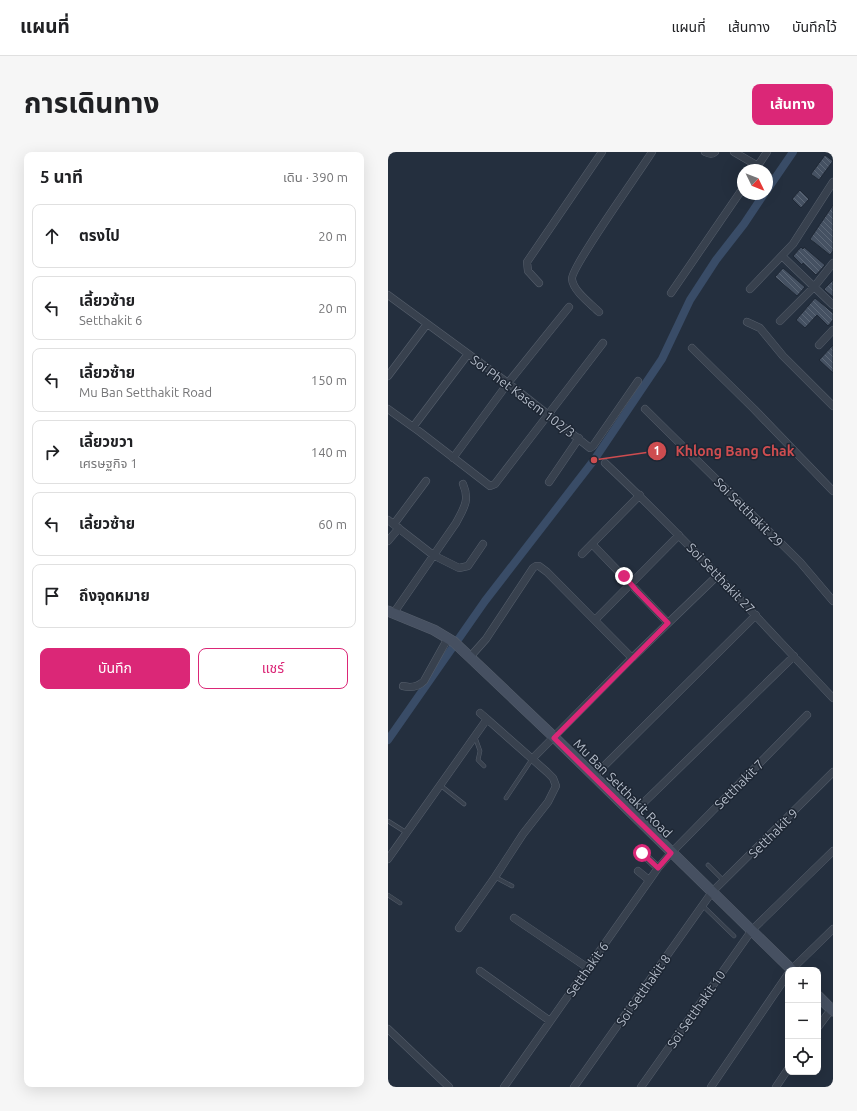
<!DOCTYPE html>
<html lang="th">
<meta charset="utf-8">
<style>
:root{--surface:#fff;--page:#f6f6f6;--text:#202124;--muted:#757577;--line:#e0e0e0;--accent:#db2777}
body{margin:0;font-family:Ubuntu,"Noto Sans Thai",sans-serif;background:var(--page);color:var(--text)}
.controls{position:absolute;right:12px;bottom:12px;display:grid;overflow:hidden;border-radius:8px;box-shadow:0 4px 16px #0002}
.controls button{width:36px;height:36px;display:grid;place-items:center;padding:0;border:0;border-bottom:1px solid var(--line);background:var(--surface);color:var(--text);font:20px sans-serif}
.compass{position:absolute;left:349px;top:12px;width:36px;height:36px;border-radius:50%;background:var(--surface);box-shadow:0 4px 16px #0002;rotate:133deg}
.stop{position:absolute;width:12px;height:12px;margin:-9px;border:3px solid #db2777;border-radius:50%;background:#fff}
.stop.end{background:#db2777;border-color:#fff;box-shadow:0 1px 4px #0008}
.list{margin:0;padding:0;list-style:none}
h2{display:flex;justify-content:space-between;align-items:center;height:52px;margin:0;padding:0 16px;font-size:17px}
h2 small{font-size:13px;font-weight:400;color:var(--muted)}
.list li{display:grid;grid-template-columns:26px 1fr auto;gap:12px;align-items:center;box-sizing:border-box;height:64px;margin:0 8px 8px;padding:0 8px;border:1px solid var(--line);border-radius:8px}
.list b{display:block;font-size:15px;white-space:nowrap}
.list p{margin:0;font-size:13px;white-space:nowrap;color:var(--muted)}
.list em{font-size:13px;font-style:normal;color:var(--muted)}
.actions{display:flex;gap:8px;padding:12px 16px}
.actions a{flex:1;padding:9px 0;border:1px solid var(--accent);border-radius:8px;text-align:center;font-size:14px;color:var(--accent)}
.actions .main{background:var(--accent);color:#fff}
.icon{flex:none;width:22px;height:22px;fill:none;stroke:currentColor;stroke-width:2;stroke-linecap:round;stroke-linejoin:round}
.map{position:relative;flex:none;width:445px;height:935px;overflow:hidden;border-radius:8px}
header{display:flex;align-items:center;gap:24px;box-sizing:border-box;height:56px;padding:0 20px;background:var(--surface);border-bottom:1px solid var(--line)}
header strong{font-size:19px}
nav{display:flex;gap:22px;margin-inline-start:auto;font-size:14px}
.intro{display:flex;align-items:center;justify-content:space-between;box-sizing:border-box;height:96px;padding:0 24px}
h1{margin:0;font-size:28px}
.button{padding:10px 18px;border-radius:8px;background:var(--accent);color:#fff;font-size:14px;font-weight:700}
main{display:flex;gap:24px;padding:0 24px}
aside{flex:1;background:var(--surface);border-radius:8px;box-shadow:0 4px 16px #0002}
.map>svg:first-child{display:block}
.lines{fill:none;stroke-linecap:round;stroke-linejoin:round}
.canal{stroke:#394c67;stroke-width:8}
.building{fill:url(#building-back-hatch);stroke:#1f2835}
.lane-casing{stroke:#565f6c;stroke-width:4.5}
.street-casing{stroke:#565f6c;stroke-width:8}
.secondary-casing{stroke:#565f6c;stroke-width:11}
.lane{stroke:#38414e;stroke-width:3.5}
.street{stroke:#38414e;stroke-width:7}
.secondary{stroke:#465061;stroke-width:10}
.route{stroke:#db2777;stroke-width:5}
.labels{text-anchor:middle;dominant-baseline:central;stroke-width:3;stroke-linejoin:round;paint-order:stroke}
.street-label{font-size:13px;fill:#b4bcc9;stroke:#1d2633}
.leader{fill:none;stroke:#ce4d50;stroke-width:1.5}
.callout-dot{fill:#ce4d50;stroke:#1d2633;stroke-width:1.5}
.mark-label{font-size:12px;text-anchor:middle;font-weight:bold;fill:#fff}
.callout-label{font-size:14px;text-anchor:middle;font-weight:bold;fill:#ce4d50;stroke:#1d2633;stroke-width:3;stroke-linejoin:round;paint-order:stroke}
</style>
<header>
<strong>แผนที่</strong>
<nav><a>แผนที่</a><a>เส้นทาง</a><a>บันทึกไว้</a></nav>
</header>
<div class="intro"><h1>การเดินทาง</h1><a class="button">เส้นทาง</a></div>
<main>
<aside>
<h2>5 นาที<small>เดิน · 390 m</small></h2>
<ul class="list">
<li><svg class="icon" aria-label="ahead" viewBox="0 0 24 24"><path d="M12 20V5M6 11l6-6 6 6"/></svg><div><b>ตรงไป</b></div><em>20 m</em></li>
<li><svg class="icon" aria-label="left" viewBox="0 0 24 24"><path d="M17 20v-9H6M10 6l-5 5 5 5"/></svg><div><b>เลี้ยวซ้าย</b><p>Setthakit 6</p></div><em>20 m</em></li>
<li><svg class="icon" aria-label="left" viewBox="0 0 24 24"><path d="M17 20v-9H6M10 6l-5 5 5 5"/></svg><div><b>เลี้ยวซ้าย</b><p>Mu Ban Setthakit Road</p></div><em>150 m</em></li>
<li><svg class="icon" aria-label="right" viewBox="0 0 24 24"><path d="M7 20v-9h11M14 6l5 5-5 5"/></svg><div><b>เลี้ยวขวา</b><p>เศรษฐกิจ 1</p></div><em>140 m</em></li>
<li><svg class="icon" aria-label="left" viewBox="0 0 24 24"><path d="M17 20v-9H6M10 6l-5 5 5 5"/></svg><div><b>เลี้ยวซ้าย</b></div><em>60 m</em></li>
<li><svg class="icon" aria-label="arrive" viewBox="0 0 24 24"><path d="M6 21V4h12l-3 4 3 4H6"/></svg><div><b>ถึงจุดหมาย</b></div></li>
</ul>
<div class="actions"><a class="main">บันทึก</a><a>แชร์</a></div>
</aside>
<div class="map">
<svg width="445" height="935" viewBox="0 0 445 935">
<defs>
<pattern id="building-back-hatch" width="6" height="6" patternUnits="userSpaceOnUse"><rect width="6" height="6" fill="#455162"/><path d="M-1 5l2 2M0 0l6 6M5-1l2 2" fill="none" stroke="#5d6877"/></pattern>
</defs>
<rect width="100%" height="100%" fill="#242f3e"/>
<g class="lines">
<path class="canal" d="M379,38L405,0
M0,588L97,449L206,308L274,207L302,148L328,108L356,72L376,42"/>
</g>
<path class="building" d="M437,3L445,9L431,28L423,22Z
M412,38L421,47L413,56L404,47Z
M445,53V99L442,103L422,87Z
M413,95L415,97L416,95L437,113L428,123L415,111L414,113L405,104Z
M395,116L417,135L409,144L387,125Z
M445,128V145L436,137Z
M427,146L445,161V168L440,174L429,163L417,176L408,168Z
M445,193V221L431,208Z"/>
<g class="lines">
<defs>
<path id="lane" d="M87,585L92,599L90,608L96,614
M52,633L76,652
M118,646L144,607
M0,669L19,681
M320,713L336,729
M107,725L124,734
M0,743L12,751
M315,754L346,784"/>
<path id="street" d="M317,0C321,2 324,3 327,0
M346,0L370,14
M367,18L379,0
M394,104L445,153
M151,131L140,119L139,110L214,0
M362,137L405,92L445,30
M283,141L355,36
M0,143L120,231L202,296L205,294L250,229
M211,160C203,152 185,139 184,127C183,115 253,18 264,0
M392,169L426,135L445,111
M359,170L372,176L395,204L445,254
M431,193L445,178
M304,196L366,257L445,339
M0,224L39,172
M0,257L32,280L102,334L107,332L215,191
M257,257L412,410L445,449
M25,275L80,202
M65,306L120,231L181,155
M217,311C297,386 370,467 445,546
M161,330L191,286
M0,368L45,403L71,416L80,414L95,392
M6,372L38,329
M0,389L11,376
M204,392L280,471
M194,402L252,343
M5,462L68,371C76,356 82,348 75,332
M207,468L291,383
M82,505L98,487L145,416L148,414H151L159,420L244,506
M15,534C23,536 30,535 36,529L60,486
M144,607L244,506L330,423
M205,625L368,463
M244,662L406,504
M254,701L270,716
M0,707L99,567L92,561
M250,719L261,728
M126,766L200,816
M71,776L107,725L135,682L160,650L168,634L165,626L159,620L99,567
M403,818L445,777
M92,819L162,869
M430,875L445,855
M0,877L61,935
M116,935L270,716L283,701L419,563
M186,935L324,740L445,620
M253,935L364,778L445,699
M323,935L400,822
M388,935L400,917"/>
<path id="secondary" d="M0,459L46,478L66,490L166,585L404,818
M430,844L445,859"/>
</defs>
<use href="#lane" class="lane-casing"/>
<use href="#street" class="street-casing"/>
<use href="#secondary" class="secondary-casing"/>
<use href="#lane" class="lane"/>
<use href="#street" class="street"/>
<use href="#secondary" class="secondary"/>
</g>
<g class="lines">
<path class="route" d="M236,424L248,438L280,471L166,586L283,701L270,716L254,701"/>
</g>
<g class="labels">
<g class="street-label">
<text transform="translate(135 244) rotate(37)">Soi Phet Kasem 102/3</text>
<text transform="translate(361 360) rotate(45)">Soi Setthakit 29</text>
<text transform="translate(333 426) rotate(46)">Soi Setthakit 27</text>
<text transform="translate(351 632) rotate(-45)">Setthakit 7</text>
<text transform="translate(235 636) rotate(45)">Mu Ban Setthakit Road</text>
<text transform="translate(385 681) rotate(-45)">Setthakit 9</text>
<text transform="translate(199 817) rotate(-55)">Setthakit 6</text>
<text transform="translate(255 838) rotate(-55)">Soi Setthakit 8</text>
<text transform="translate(308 857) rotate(-55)">Soi Setthakit 10</text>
</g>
</g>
<path class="leader" d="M206 308L269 299"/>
<g class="callout-dot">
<circle cx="206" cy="308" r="4"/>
<circle cx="269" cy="299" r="10"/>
</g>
<g class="mark-label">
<text x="269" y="303">1</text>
</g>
<g class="callout-label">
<text x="347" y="304">Khlong Bang Chak</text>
</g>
</svg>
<div class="controls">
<button>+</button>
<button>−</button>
<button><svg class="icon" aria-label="locate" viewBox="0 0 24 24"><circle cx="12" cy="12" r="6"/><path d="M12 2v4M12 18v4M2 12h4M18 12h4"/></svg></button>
</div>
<svg class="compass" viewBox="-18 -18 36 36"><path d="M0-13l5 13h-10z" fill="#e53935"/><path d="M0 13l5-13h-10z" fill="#757577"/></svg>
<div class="stop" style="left:254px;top:701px"></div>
<div class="stop end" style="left:236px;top:424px"></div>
</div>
</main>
